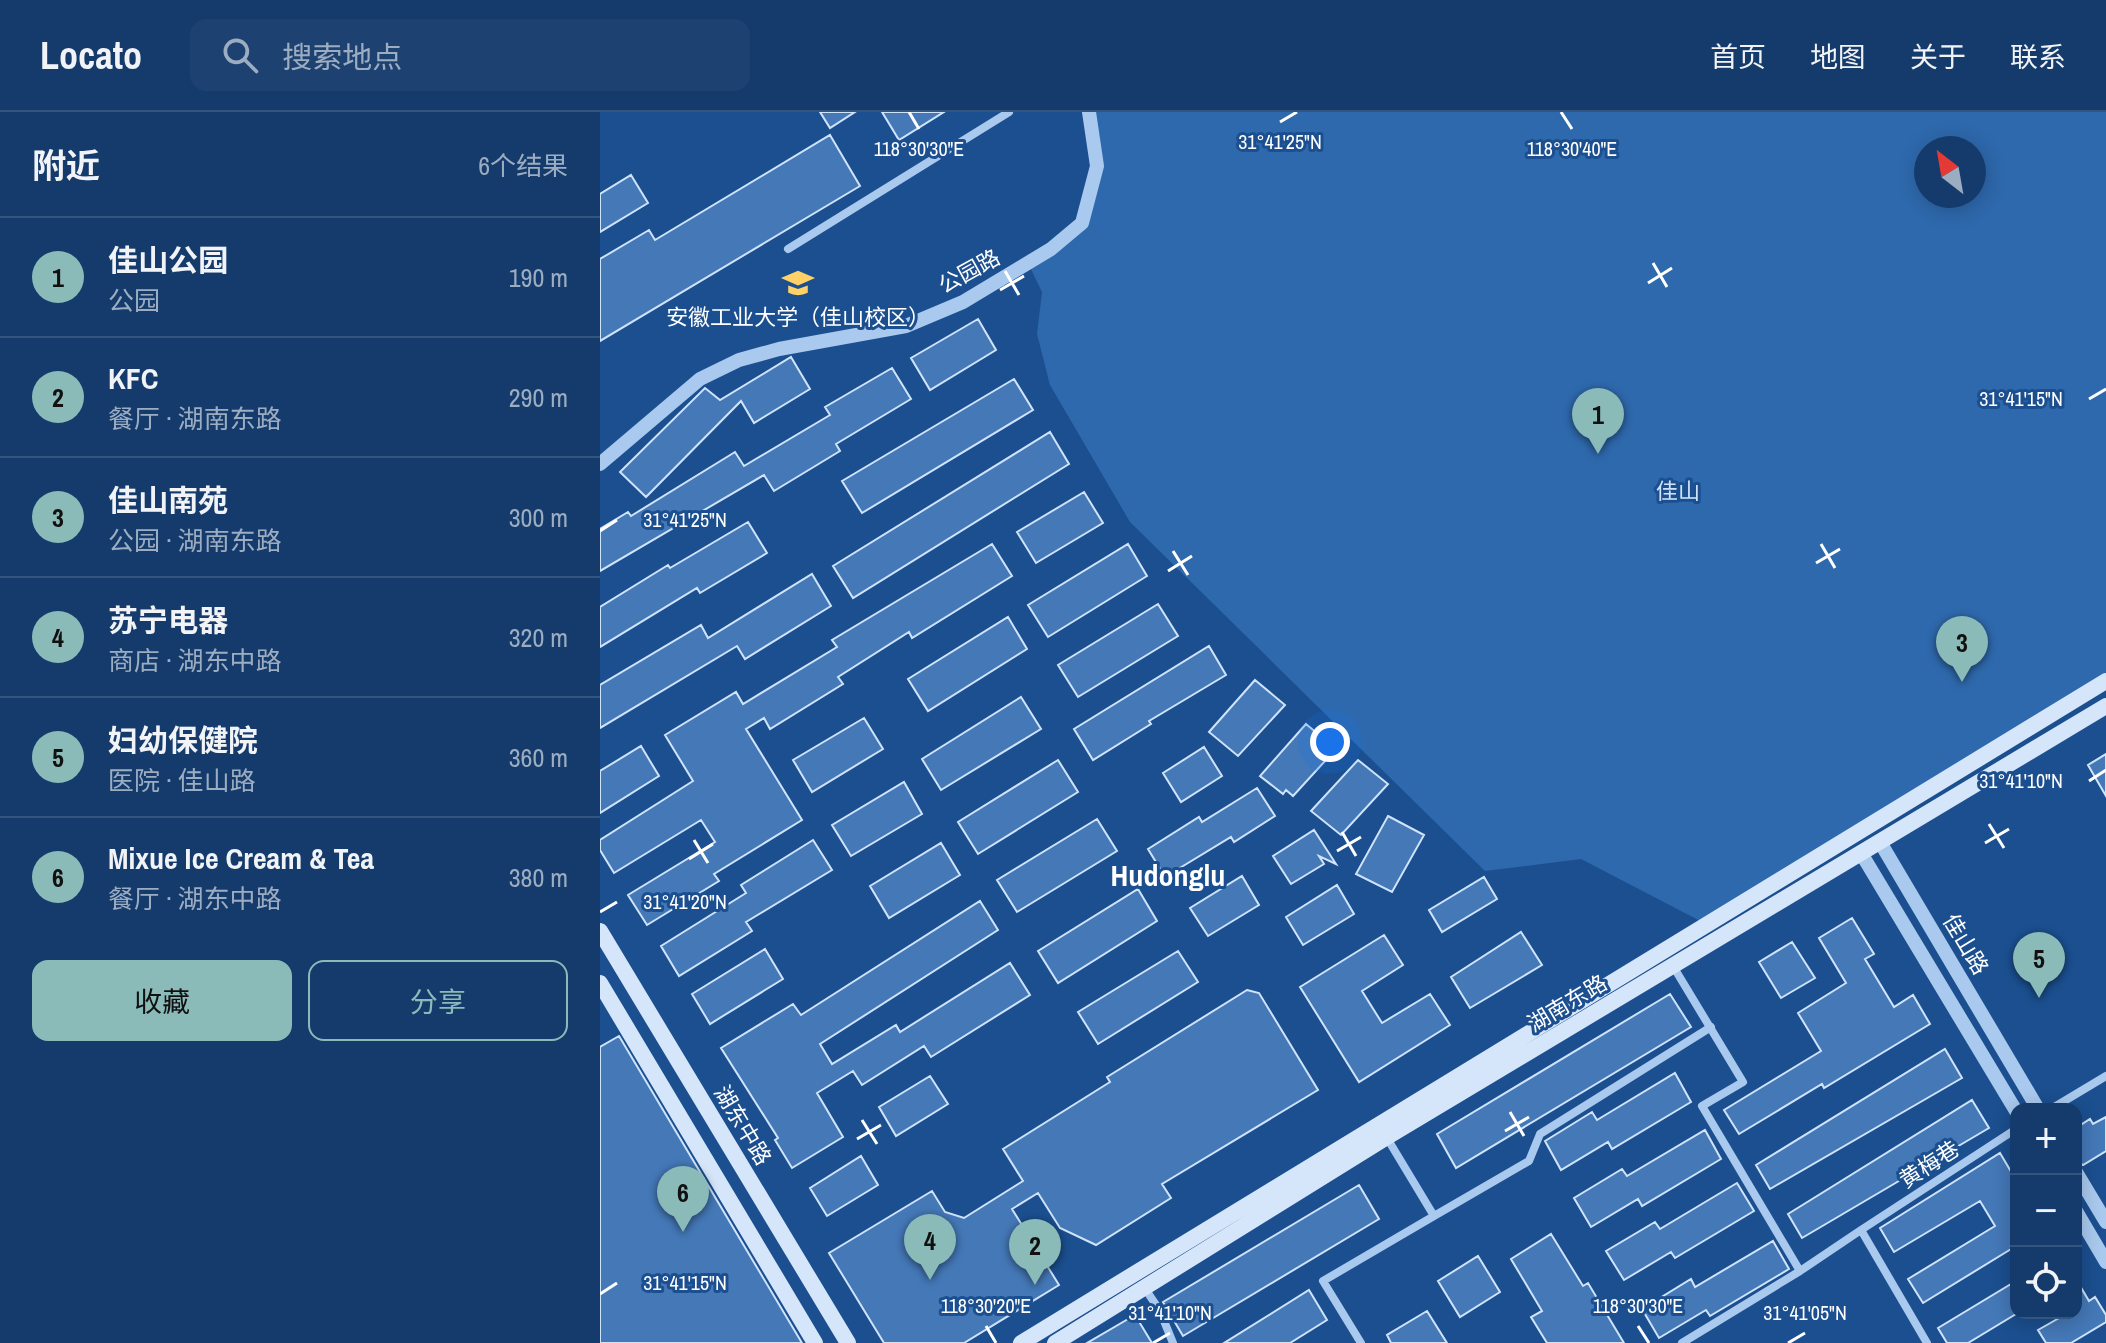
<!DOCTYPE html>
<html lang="zh">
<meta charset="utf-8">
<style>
:root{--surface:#143b6b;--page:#1d4271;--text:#f1f3f6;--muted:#9dadc1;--line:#33557e;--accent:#8bbbb9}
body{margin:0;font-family:"Archivo Narrow","Noto Sans SC",sans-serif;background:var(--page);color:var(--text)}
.controls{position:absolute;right:24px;bottom:24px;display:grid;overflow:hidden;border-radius:16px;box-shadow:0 4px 20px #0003}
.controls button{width:72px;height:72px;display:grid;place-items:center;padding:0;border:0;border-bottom:2px solid var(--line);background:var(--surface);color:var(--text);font:40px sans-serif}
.compass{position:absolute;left:1314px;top:24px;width:72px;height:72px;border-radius:50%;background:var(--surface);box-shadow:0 4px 20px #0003;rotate:329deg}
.you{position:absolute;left:730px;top:630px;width:28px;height:28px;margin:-20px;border:6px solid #fff;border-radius:50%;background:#1a73e8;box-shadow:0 0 0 12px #1a73e833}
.badge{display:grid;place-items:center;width:52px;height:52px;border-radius:50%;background:var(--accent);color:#111;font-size:26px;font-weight:700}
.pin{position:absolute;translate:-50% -66px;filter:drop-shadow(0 2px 4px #0008)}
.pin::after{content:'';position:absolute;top:42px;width:28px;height:24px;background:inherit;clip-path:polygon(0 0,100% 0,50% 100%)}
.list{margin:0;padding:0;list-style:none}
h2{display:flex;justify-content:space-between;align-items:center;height:104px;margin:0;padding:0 32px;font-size:34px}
h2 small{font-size:26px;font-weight:400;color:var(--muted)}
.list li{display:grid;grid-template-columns:52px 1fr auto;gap:24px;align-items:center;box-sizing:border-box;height:120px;padding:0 32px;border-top:2px solid var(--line)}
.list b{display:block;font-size:30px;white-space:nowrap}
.list p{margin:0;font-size:26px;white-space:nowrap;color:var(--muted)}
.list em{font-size:26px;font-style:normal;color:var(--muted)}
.actions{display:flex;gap:16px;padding:24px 32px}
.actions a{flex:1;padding:18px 0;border:2px solid var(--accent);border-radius:16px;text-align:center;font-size:28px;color:var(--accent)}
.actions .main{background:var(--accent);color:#111}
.icon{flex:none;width:44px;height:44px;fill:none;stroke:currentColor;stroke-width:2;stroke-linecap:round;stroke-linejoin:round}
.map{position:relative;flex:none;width:1506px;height:1231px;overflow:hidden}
header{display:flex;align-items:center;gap:48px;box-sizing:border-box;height:112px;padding:0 40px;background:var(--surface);border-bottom:2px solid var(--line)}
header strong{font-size:38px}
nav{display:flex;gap:44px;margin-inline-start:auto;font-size:28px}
.search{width:560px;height:72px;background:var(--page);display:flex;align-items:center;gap:20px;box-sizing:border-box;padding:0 28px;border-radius:16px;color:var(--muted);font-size:30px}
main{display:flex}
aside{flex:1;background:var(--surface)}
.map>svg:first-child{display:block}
.green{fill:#2e69ad;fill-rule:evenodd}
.building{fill:#4478b7;stroke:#cfe3fa;stroke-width:2}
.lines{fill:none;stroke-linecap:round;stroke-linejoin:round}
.minor{stroke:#a9c9ee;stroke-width:8}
.tertiary{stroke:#a9c9ee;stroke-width:14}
.secondary{stroke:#d6e6fa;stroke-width:16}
.ticks{fill:none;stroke:#fff;stroke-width:3}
.labels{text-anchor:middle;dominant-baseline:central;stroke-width:6;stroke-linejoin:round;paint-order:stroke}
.street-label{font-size:22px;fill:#fff;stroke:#1b4f8f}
.poi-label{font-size:22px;fill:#fff;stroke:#1b4f8f}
.park-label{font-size:22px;fill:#cfe3fa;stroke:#1b4f8f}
.district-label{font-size:30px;font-weight:bold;fill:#fff;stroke:#1b4f8f}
.ticks-label{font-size:20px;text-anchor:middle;fill:#fff;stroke:#1b4f8f;stroke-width:6;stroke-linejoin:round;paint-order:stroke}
</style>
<header>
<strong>Locato</strong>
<div class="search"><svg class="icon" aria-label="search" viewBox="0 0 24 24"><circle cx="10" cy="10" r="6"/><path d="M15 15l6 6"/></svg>搜索地点</div>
<nav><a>首页</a><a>地图</a><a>关于</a><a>联系</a></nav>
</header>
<main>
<aside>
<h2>附近<small>6个结果</small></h2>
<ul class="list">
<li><span class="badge">1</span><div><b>佳山公园</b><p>公园</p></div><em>190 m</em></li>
<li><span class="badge">2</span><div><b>KFC</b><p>餐厅 · 湖南东路</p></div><em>290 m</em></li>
<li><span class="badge">3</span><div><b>佳山南苑</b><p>公园 · 湖南东路</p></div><em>300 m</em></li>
<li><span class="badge">4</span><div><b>苏宁电器</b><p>商店 · 湖东中路</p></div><em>320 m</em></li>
<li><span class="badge">5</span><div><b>妇幼保健院</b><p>医院 · 佳山路</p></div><em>360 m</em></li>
<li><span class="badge">6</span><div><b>Mixue Ice Cream &amp; Tea</b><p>餐厅 · 湖东中路</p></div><em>380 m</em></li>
</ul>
<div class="actions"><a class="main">收藏</a><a>分享</a></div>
</aside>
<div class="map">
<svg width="1506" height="1231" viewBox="0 0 1506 1231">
<rect width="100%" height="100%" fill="#1b4f8f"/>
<path class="green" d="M490,0H1506V569L1106,812L981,747L885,759L530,410L450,273L437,222L442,180L428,151L482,111L498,54ZM1326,36H1374V84H1326Z"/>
<path class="building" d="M220,0H255L230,16Z
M282,0H344L299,28Z
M230,23L260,74L0,229V147L49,118L55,128Z
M31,63L48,91L0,120V82Z
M378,207L396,238L330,278L311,246Z
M191,245L210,277L154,311L141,289L46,385L20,360L105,276L120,288Z
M292,256L311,287L236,332L240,339L174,379L164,363L0,459V417L28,400L31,404L135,340L144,354L230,303L225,295Z
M414,267L433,298L262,401L242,369Z
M450,320L469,352L253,486L233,454Z
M484,380L503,411L436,451L417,420Z
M148,410L167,441L100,481L97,476L0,535V495L68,453L70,456Z
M392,432L412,464L312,526L309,520L238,565L243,572L170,617L164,606L146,617L202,708L114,762L119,769L47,813L28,783L115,730L101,708L14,761L0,738V728L93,669L65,623L136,580L143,592L237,535L232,528Z
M528,432L547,464L448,525L428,493Z
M212,462L231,494L145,547L137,534L0,616V573L101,513L108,526Z
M558,492L578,524L478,585L458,553Z
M408,505L427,537L328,599L308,567Z
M609,534L626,563L549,609L551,612L493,648L474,617Z
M655,568L685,593L638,644L609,620Z
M421,585L441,617L341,678L322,647Z
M264,606L283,637L212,680L193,648Z
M706,612L736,637L693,684L686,678L683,682L660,664Z
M41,634L59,664L0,701V659Z
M604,635L622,664L581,690L563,661Z
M1506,642V684L1488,653Z
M458,648L478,680L378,742L358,710Z
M758,648L788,672L741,723L711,699Z
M304,670L322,702L251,744L232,713Z
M657,676L675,704L634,730L631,725L565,765L548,737L599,705L602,710Z
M788,704L824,723L792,780L756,762Z
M497,707L517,739L417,800L397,768Z
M714,718L736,752L719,744L724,752L691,772L673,744Z
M213,728L232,758L146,810L152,819L79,864L61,834L146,781L141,773Z
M341,731L360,763L289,806L270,774Z
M642,764L659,793L608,824L590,796Z
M884,765L897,787L842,820L829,798Z
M737,773L754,802L703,833L686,805Z
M538,777L557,809L458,871L438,839Z
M380,789L398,818L220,932L232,952L296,913L300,920L410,851L430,883L331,945L324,934L262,973L253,959L217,981L243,1025L192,1056L175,1028L178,1026L121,936L193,892L201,903Z
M1252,806L1274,842L1265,847L1294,895L1313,883L1330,912L1224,976L1222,972L1139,1022L1124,998L1221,939L1198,901L1246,871L1219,826Z
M921,820L942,853L870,896L851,865Z
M784,823L803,853L762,879L782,911L830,882L850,913L759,970L700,875Z
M1192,830L1215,866L1181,886L1159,850Z
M165,837L183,867L110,912L92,882Z
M578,839L598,870L498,932L478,900Z
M647,878L659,881L718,978L562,1072L571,1086L496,1133L460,1116L438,1081L412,1097L459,1173L364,1231H284L229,1141L332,1079L345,1100L364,1106L423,1069L403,1037L510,970L507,965Z
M1070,882L1091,915L856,1056L837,1022Z
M19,924L202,1231H0V935Z
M1345,937L1362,966L1170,1077L1156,1053Z
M1075,961L1091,990L1012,1037L1008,1030L961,1058L945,1029L992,1000L997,1008Z
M330,964L348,992L296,1024L279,995Z
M1372,988L1389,1016L1202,1126L1188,1102Z
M1506,1005V1039L1483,1053L1477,1050L1476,1016L1490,1007L1493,1012Z
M1105,1018L1121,1047L1042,1094L1038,1087L991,1115L974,1086L1022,1057L1027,1064Z
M1400,1041L1416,1068V1134L1323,1191L1308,1167L1395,1114L1380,1089L1294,1140L1280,1116Z
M261,1044L278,1073L227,1104L210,1076Z
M1137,1071L1154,1099L1075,1146L1071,1140L1024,1168L1006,1139L1055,1110L1060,1117Z
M759,1073L779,1107L583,1224L563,1190Z
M951,1122L983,1174L988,1171L1024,1231H947L931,1205L942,1199L911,1147Z
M1173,1129L1189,1157L1110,1204L1106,1198L1059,1226L1042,1197L1091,1167L1095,1175Z
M878,1144L900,1180L860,1205L838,1169Z
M1476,1167L1489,1189L1495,1185L1506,1203V1210L1471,1231H1446L1438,1218L1468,1201H1476Z
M1416,1169V1202L1368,1231H1347L1338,1216Z
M709,1178L727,1208L690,1231H624Z
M827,1199L847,1231H791L787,1223Z
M535,1203L552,1231H487Z"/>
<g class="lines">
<path class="minor" d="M188,137L409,0
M1073,854L1143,970L1102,994L1200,1159L1261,1118L1327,1231
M1451,997L1506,964
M787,1026L834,1104L929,1049L940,1022L1111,915
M1261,1118L1416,1017
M544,1175L560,1199L573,1231
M761,1231L723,1169L834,1104
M1082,1231L1200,1159"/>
<path class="tertiary" d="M0,352L100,267L139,248L179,237L306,214L363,190L451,137L482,111L497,54L489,0
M1280,730L1438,997
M1261,741L1416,999
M1476,1060L1506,1110
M1476,1099L1506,1150"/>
<path class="secondary" d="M0,819L248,1231
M0,871L215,1231
M421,1231L1506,569
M455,1231L787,1025L1506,594"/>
</g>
<path class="ticks" d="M309,0L319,17M961,0L972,17M680,10L697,0M1053,151L1067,175M405,159L419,183M1048,171L1072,156M400,178L424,164M1489,287L1506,277M0,419L17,408M1221,432L1235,456M573,439L588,463M1216,451L1240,437M568,459L592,444M1489,669L1506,658M1389,712L1404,736M742,720L756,744M94,728L108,751M1385,731L1409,717M737,739L761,725M89,747L113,732M0,800L17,790M910,1000L924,1024M262,1008L277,1032M905,1019L929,1005M257,1027L281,1013M0,1182L17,1171M386,1214L396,1231M1038,1214L1049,1231M553,1231L570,1221M1188,1231L1205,1221"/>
<defs>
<symbol id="university-bare" viewBox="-9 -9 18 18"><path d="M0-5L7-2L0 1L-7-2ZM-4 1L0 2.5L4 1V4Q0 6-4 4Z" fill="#ffd166" stroke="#1b4f8f" stroke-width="2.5" paint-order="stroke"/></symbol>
</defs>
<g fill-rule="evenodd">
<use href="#university-bare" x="176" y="149" width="44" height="44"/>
</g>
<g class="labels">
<g class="street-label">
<text transform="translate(369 159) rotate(-29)">公园路</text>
<text transform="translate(1366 832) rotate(59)">佳山路</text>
<text transform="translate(967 891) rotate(-31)">湖南东路</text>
<text transform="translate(143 1013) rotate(59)">湖东中路</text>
<text transform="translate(1329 1052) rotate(-33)">黄梅巷</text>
</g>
<g class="poi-label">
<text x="198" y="205">安徽工业大学（佳山校区）</text>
</g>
<g class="park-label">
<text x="1078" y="379">佳山</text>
</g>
<g class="district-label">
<text x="568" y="763">Hudonglu</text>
</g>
</g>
<g class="ticks-label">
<text x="680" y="37">31°41'25"N</text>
<text x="319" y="44">118°30'30"E</text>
<text x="972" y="44">118°30'40"E</text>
<text x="1421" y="294">31°41'15"N</text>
<text x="85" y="415">31°41'25"N</text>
<text x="1421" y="676">31°41'10"N</text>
<text x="85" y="797">31°41'20"N</text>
<text x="85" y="1178">31°41'15"N</text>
<text x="386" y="1201">118°30'20"E</text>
<text x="1038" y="1201">118°30'30"E</text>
<text x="570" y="1208">31°41'10"N</text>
<text x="1205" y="1208">31°41'05"N</text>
</g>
</svg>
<div class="controls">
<button>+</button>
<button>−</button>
<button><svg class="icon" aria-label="locate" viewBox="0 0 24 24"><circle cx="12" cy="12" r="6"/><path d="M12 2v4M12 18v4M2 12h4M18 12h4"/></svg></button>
</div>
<svg class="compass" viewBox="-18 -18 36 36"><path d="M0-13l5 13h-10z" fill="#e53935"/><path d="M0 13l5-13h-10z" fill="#9dadc1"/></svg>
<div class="you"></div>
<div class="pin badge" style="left:998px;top:342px">1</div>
<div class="pin badge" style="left:435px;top:1173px">2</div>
<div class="pin badge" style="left:1362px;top:570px">3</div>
<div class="pin badge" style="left:330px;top:1168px">4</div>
<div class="pin badge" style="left:1439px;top:886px">5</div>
<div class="pin badge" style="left:83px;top:1120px">6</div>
</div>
</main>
